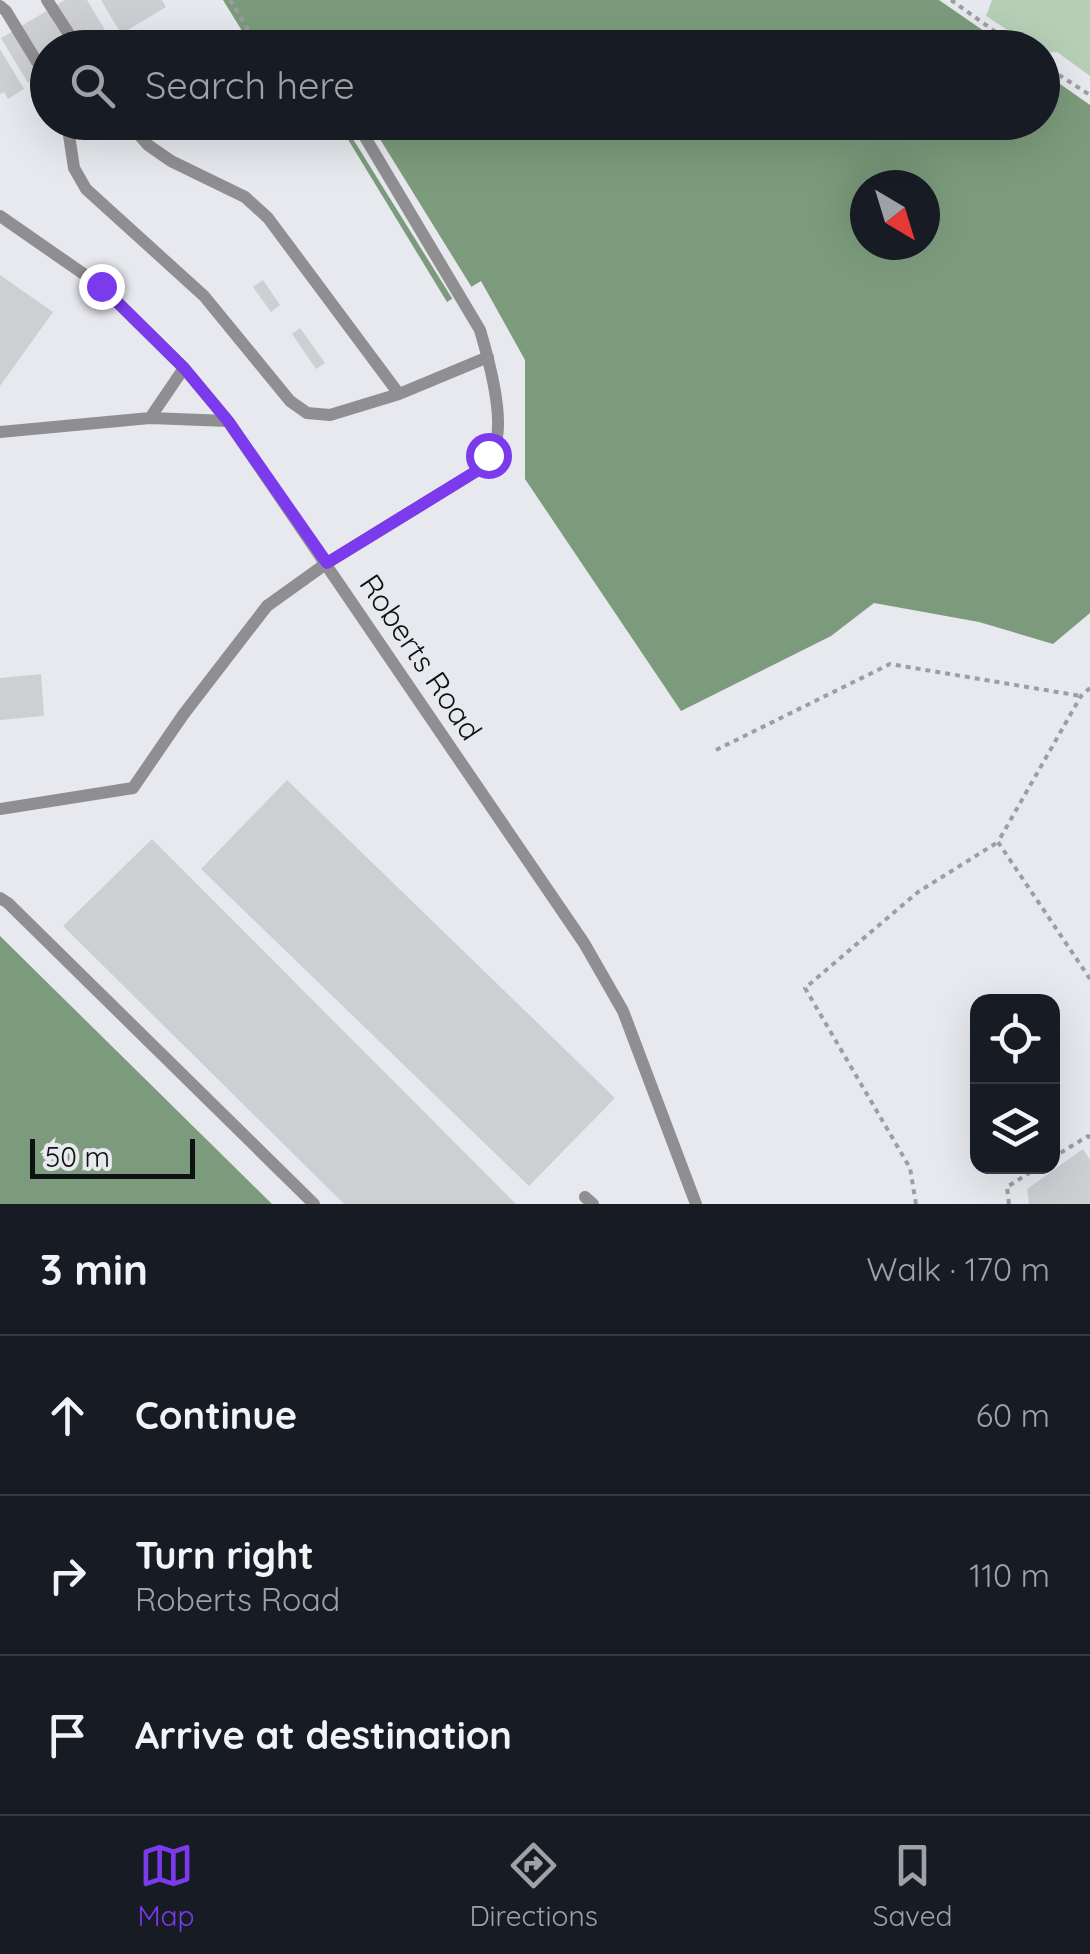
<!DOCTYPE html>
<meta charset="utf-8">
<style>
:root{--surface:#171b24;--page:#242831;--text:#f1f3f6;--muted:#9ea1a6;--line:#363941;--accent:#7c3aed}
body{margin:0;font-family:Quicksand,sans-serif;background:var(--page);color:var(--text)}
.controls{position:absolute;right:30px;bottom:30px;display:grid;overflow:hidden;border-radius:20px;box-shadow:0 10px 40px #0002}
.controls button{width:90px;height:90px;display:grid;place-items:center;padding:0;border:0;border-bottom:2px solid var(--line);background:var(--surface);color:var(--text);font:50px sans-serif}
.compass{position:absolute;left:850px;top:170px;width:90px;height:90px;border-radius:50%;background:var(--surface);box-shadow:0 10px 40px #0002;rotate:142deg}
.scale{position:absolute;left:30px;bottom:25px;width:165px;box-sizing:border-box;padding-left:10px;border:5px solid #101112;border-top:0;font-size:28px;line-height:35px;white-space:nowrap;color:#101112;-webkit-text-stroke:8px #e8e9ee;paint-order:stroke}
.stop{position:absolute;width:30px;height:30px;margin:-22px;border:8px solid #7c3aed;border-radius:50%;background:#fff}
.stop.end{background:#7c3aed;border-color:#fff;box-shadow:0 2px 10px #0008}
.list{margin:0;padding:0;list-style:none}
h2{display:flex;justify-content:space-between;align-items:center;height:130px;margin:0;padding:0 40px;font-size:42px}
h2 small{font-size:32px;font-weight:400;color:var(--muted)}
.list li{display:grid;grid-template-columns:65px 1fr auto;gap:30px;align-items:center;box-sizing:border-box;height:160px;padding:0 40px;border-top:2px solid var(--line)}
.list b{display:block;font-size:38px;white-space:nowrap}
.list p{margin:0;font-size:32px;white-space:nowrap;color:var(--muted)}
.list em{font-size:32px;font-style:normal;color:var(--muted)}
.icon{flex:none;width:55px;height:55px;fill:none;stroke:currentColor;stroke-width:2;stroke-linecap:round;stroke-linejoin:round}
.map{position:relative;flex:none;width:1090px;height:1204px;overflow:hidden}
.search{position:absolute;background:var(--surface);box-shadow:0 10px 40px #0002;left:30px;right:30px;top:30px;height:110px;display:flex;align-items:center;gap:25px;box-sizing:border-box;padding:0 35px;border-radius:55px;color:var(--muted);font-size:38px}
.sheet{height:610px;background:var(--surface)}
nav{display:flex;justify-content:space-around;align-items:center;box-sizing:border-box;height:140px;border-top:2px solid var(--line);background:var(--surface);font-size:28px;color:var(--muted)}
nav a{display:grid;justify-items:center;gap:5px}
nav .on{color:var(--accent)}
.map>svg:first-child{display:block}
.green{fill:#b7cfb7}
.water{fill:#7c9b7c;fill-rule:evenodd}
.pier{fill:#e8e9ee}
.building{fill:#cecfd3}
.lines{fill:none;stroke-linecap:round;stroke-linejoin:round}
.path{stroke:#9d9ea2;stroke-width:4;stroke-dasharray:5 5;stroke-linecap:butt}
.service{stroke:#8f8f91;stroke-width:12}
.route{stroke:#7c3aed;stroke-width:12}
.labels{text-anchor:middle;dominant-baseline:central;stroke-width:8;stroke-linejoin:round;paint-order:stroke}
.street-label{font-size:30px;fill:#101112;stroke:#e8e9ee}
</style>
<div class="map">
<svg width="1090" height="1204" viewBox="0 0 1090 1204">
<rect width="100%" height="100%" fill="#e8e9ee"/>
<path class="green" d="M992,0H1090V76L1057,52L1043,53L1042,48L1034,47L986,16Z"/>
<path class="water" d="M223,0H939L1007,47H252Z
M1043,72L1090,105V613L1053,644L979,622L874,603L831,636L681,711L525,479V360L481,281L447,302L338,123L1042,122ZM865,185H925V245H865Z
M0,936L272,1204H0Z"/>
<path class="pier" d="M343,123H370L474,291L455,303Z"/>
<path class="building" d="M65,0H87L108,35L87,48H48V71L28,83L1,38Z
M101,0H162L166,7L121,34Z
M0,49L24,89L8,99L4,92L0,94Z
M0,275L53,312L0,386Z
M263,280L280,305L271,312L253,287Z
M300,328L325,363L316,369L292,334Z
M41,674L44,716L0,720V678Z
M287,780L615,1098L529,1186L201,869Z
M152,839L516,1204H344L63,926Z
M1083,1149L1090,1160V1204H1029L1027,1189Z"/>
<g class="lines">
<path class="path" d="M230,0L257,44
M951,0L1018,48
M1042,64L1090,95
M1090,688L1081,696L998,842L1090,979
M716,750L890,664L1081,696
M1052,1158L1088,1136L1090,1138
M916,1204L910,1168L805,988L918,892L998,842
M1009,1204L1007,1187L1040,1166"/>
<path class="service" d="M47,0L78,48
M0,6L6,11L48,80
M67,122L74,168L86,189L204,296L290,401L307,413L330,415L399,394
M128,122L148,145L171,161L245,197L268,218L399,394L488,357
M0,216L101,286L184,368L228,421L584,943L623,1011L696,1204
M150,418L184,368
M0,432L150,418L228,421
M0,809L133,788L183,715L267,606L327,563L475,472C483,462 494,450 497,437C502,409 488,357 480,330L356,122
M0,898L8,903L314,1204
M585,1197L593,1204"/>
</g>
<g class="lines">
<path class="route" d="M101,286L184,368L228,421L327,563L475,472L488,455"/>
</g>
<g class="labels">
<g class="street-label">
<text transform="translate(421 657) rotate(56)">Roberts Road</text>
</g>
</g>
</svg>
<div class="controls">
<button><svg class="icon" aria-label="locate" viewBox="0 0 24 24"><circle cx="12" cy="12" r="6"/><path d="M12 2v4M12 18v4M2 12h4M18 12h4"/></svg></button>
<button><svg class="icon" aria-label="layers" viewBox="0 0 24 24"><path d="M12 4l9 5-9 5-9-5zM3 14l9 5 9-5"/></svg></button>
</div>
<svg class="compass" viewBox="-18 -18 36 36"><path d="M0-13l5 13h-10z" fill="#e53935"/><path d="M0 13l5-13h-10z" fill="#9ea1a6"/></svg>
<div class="scale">50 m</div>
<div class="stop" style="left:488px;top:455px"></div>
<div class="stop end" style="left:101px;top:286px"></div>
<div class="search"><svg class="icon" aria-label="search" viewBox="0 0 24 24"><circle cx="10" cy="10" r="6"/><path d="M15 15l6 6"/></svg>Search here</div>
</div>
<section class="sheet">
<h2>3 min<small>Walk · 170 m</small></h2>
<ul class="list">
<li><svg class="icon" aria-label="ahead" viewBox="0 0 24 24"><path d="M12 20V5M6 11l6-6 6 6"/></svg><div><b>Continue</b></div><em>60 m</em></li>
<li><svg class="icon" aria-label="right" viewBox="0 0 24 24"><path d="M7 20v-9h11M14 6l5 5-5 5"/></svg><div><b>Turn right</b><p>Roberts Road</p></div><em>110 m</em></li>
<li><svg class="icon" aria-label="arrive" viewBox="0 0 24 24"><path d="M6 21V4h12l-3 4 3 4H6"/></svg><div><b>Arrive at destination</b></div></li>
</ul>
</section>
<nav>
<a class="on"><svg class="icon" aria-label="map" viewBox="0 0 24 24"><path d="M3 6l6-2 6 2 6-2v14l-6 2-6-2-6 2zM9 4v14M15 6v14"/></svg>Map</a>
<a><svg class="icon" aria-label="directions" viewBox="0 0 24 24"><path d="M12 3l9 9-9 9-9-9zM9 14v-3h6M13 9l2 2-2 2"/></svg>Directions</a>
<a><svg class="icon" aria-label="saved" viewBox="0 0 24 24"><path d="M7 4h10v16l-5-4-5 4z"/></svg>Saved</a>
</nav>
